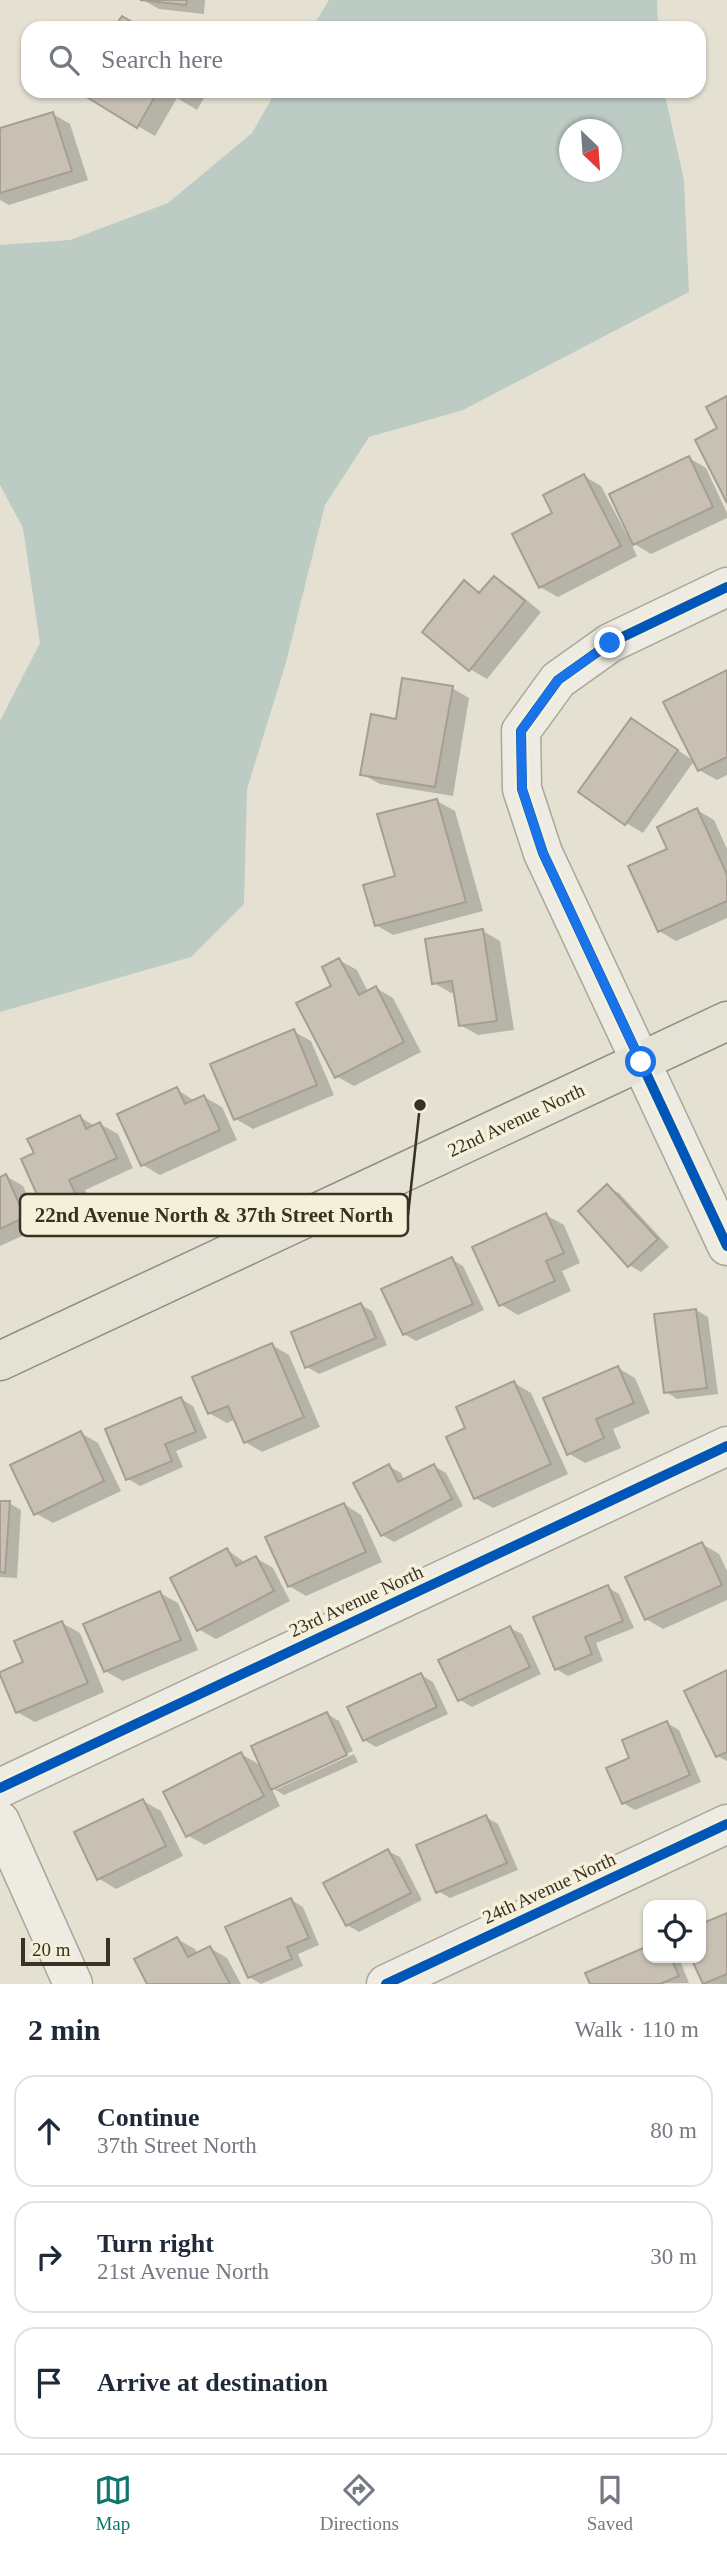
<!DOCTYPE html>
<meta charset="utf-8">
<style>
:root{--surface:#fff;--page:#f6f6f7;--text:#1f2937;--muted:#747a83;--line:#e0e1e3;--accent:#0f766e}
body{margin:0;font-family:Georgia,serif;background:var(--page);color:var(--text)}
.controls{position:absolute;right:21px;bottom:21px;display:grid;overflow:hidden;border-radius:14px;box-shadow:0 2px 5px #0004}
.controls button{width:63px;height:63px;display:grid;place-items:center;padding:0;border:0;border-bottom:2px solid var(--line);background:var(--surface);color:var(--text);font:35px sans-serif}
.compass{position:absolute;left:559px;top:119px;width:63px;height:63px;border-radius:50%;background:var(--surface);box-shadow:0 2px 5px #0004;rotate:155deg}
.scale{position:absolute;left:21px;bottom:18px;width:89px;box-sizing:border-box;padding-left:7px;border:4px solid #393122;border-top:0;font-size:19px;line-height:24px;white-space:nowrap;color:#393122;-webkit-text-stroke:5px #f4f0da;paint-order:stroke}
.stop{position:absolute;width:21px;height:21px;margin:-16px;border:5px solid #1a73e8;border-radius:50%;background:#fff}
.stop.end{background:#1a73e8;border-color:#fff;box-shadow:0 2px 7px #0008}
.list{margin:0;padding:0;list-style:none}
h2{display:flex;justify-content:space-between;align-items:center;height:91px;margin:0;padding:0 28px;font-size:30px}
h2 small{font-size:23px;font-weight:400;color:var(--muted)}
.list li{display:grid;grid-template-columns:46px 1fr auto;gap:21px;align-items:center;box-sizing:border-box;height:112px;margin:0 14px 14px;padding:0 14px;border:2px solid var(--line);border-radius:21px}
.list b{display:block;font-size:26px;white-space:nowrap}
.list p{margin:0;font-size:23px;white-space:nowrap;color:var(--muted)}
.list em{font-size:23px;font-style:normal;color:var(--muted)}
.icon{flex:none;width:38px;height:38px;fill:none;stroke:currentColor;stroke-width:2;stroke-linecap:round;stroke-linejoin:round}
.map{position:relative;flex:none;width:727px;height:1984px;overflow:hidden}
.search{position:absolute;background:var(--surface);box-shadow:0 2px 5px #0004;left:21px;right:21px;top:21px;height:77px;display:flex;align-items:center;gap:18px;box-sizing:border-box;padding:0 24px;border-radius:21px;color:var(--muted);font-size:26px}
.sheet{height:469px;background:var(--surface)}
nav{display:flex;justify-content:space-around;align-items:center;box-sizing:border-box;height:98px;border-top:2px solid var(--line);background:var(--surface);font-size:19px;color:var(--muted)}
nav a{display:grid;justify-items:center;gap:4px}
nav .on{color:var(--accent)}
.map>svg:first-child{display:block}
.water{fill:#bccbc3;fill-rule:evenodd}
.shadow{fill:#0003}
.building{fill:#c8c1b3;stroke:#a59e91;stroke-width:2}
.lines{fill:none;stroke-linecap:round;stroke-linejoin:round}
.minor-casing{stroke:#aaa69a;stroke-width:41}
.major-casing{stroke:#908c81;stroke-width:41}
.minor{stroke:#edebe2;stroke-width:38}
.major{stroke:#e4e2d5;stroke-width:38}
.cycleway-casing{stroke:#f4f0da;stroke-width:15}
.cycleway{stroke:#0057b8;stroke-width:10}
.route{stroke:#1a73e8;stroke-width:9}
.labels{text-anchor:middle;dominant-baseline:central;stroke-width:7;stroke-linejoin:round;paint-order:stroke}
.street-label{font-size:19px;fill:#393122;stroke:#f4f0da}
.leader{fill:none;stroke:#393122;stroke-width:2.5}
.callout-dot{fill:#393122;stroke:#f4f0da;stroke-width:2.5}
.callout{fill:#f4f0da;stroke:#393122;stroke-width:2.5}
.callout-label{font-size:21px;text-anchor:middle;font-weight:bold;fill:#393122}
</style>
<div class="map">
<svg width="727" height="1984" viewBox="0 0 727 1984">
<rect width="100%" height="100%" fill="#e4e1d2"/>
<path class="water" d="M329,0H657L658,28H312Z
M276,91H664L684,180L689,292L463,410L369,437L325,505L285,666L247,789L244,904L191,957L0,1012V721L40,643L23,528L0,485V245L70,240L168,203L252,133ZM570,130H612V172H570Z"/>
<path class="shadow" d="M143,0H205L204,14L159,9Z
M208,91L197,110L177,98L155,136L79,92Z
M53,114L70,124L88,180L9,205L0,200V130Z
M689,458L706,468L727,513V518L651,554L630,541L637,556L558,597L540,587L555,513L584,476L601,486L627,535Z
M494,578L512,588L541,612L487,679L470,669L464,583L482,593Z
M727,672V775L717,780L699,770Z
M452,688L469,698L453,796L380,784L362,774L397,721Z
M632,720L694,761L643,833L626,823Z
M437,801L455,811L483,911L393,935L376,925L397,878Z
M697,810L714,820L727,849V918L676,941L659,931L670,849Z
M483,931L500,941L514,1030L478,1035L460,1025L455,992L451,993L434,983Z
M339,960L357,970L368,992L376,988L393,998L421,1052L354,1086L336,1076Z
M293,1031L311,1041L334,1095L253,1129L236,1119Z
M176,1089L195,1101L204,1097L222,1107L237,1140L160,1175L143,1165Z
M80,1117L95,1126L100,1124L118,1134L133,1168L85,1190L93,1205L63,1219L46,1209L36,1154Z
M6,1176L23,1186L42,1227L0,1246V1179Z
M607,1187L619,1193L669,1247L641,1272L629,1265Z
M546,1215L564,1225L580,1263L562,1271L571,1291L518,1315L501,1305L474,1248Z
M451,1259L463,1266L484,1310L416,1341L404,1334Z
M361,1305L372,1311L387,1345L319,1374L307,1367Z
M696,1310L708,1317L718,1394L677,1399L666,1392Z
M272,1345L289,1355L320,1427L262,1452L245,1442L236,1419L227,1423L209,1413Z
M618,1368L635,1378L650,1413L613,1429L621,1448L585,1463L568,1453Z
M513,1382L531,1393L568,1474L493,1508L475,1498Z
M181,1399L193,1406L207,1438L176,1451L183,1467L140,1486L128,1479Z
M81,1433L98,1443L121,1491L53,1523L35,1513Z
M389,1466L401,1473L405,1481L434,1466L446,1473L463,1506L394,1542L382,1535Z
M0,1502L9,1503L21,1510L17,1578L0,1577Z
M344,1504L361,1515L382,1562L306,1596L289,1586Z
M702,1544L719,1554L727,1571V1600L663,1629L646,1619Z
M227,1550L246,1563L256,1558L273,1568L290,1601L216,1639L198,1629Z
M607,1587L619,1594L634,1628L596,1643L603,1661L568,1676L556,1669Z
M160,1593L178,1603L198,1650L123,1681L105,1671Z
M62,1623L80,1633L104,1692L35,1722L17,1712L25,1663Z
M510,1628L522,1634L541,1674L472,1707L460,1700Z
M727,1672V1761L717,1756Z
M421,1675L433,1682L448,1714L376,1747L364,1740Z
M327,1714L339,1721L353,1751L277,1785V1789L354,1754L358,1762L284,1795L271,1787L280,1806L205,1845L187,1835L241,1754L262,1766Z
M667,1723L679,1730L701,1782L635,1810L623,1803Z
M143,1801L161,1811L183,1856L116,1889L98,1878Z
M486,1817L498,1824L518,1870L450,1898L438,1891Z
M388,1851L400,1857L422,1900L359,1932L347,1925Z
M291,1900L303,1907L319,1945L298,1954L303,1966L261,1984L249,1977Z
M727,1915V1984H706L693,1958H701V1926Z
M177,1939L195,1949L197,1954L210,1948L227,1958L241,1984H149Z
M648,1948V1958H679L689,1983L592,1984L588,1974Z"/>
<path class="building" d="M140,0H187L186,5Z
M122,16L142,28H114Z
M77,91H158L137,128Z
M53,112L72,171L0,193V128Z
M727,396V503L695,440L717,428L706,407Z
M689,456L713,507L633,545L609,494Z
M584,474L621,546L539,588L512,534L552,513L543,495Z
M494,576L525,601L469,671L422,632L464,580L479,593Z
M727,670V757L698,771L663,702Z
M402,678L453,686L435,787L360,775L371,714L396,719Z
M631,718L678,750L625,825L578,792Z
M437,799L466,902L375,926L363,885L395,876L377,814Z
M697,808L727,875V901L658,932L628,866L667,849L657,827Z
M483,929L497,1021L459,1026L452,981L432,984L425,939Z
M339,958L359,995L376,986L404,1042L335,1078L296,1003L331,986L322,967Z
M294,1029L317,1085L234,1120L210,1064Z
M177,1087L185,1104L204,1095L220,1130L141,1166L117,1114Z
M80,1115L86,1129L100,1122L117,1158L69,1180L76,1195L44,1210L21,1159L34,1153L27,1139Z
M6,1174L25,1217L0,1229V1177Z
M607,1184L658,1239L628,1267L578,1211Z
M546,1213L564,1253L546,1261L555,1281L499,1306L472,1247Z
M452,1257L473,1304L403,1335L381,1289Z
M361,1303L376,1338L305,1368L291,1332Z
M696,1309L707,1388L664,1393L654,1314Z
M272,1343L304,1417L244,1443L228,1406L208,1414L192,1377Z
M618,1366L634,1403L596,1419L604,1438L567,1455L543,1398Z
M514,1381L551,1464L474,1499L446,1437L465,1428L456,1407Z
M181,1397L196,1432L165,1444L172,1461L126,1480L105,1429Z
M81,1431L104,1481L34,1515L10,1465Z
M389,1464L398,1482L434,1464L452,1499L381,1536L353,1483Z
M0,1501H10L5,1573L0,1572Z
M344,1503L366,1552L288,1587L265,1537Z
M702,1542L722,1585L645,1620L625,1577Z
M227,1548L236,1566L256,1556L274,1591L197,1631L170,1578Z
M608,1585L623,1621L585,1637L592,1654L555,1670L533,1617Z
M160,1591L181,1640L104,1672L83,1624Z
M62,1621L88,1683L16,1713L0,1675V1672L23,1662L14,1641Z
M510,1626L530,1667L458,1701L438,1660Z
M727,1670V1752L716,1757L684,1691Z
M421,1673L437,1707L363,1741L347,1707Z
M327,1712L347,1755L271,1790L251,1746Z
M667,1721L690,1775L622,1804L606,1768L629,1758L622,1740Z
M241,1752L264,1796L186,1837L163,1792Z
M143,1799L166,1846L97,1880L74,1832Z
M486,1815L507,1863L436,1893L416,1845Z
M388,1849L411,1893L346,1926L323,1883Z
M291,1898L309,1938L287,1947L292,1959L248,1978L225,1927Z
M727,1913V1974L703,1984L691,1958H701V1924Z
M177,1937L188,1957L210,1946L230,1984H147L134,1959Z
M648,1946V1958H671L679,1976L660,1984H590L585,1973Z"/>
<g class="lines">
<defs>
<path id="minor" d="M727,587L610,643L558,680L521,731L522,789L543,853L727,1246
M0,1788L727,1446
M0,1821L73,1984
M386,1984L727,1824"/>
<path id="major" d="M0,1361L727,1021"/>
</defs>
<use href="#minor" class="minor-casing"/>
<use href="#major" class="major-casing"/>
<use href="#minor" class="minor"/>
<use href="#major" class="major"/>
<defs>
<path id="cycleway" d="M727,587L610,643L558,680L521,731L522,789L543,853L727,1246
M0,1788L727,1446
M386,1984L727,1824"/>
</defs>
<use href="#cycleway" class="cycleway-casing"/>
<use href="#cycleway" class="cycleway"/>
</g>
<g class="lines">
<path class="route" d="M610,643L558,680L521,731L522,789L543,853L641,1062"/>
</g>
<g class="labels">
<g class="street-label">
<text transform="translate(516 1120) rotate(-25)">22nd Avenue North</text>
<text transform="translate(356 1601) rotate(-25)">23rd Avenue North</text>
<text transform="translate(549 1888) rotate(-25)">24th Avenue North</text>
</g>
</g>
<path class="leader" d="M420 1105L408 1215"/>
<circle class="callout-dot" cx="420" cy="1105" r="7"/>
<rect class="callout" x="20" y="1194" width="388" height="42" rx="7"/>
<g class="callout-label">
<text x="214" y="1222">22nd Avenue North &amp; 37th Street North</text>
</g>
</svg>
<div class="controls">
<button><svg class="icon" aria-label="locate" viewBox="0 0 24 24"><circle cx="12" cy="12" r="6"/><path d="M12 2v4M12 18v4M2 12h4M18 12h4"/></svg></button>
</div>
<svg class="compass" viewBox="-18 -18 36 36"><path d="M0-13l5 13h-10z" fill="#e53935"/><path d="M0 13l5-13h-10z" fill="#747a83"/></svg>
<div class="scale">20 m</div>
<div class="stop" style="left:641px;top:1062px"></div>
<div class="stop end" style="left:610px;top:643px"></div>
<div class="search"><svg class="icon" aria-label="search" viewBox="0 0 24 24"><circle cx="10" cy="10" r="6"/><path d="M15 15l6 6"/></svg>Search here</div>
</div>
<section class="sheet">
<h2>2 min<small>Walk · 110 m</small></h2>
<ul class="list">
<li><svg class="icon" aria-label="ahead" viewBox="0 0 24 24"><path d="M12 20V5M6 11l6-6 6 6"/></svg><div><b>Continue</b><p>37th Street North</p></div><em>80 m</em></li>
<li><svg class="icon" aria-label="right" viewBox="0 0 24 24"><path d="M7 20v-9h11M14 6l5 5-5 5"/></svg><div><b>Turn right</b><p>21st Avenue North</p></div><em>30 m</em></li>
<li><svg class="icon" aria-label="arrive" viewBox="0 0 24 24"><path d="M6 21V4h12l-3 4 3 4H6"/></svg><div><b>Arrive at destination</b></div></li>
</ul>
</section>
<nav>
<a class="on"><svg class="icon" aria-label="map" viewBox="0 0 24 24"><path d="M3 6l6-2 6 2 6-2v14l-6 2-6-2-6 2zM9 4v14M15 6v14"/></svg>Map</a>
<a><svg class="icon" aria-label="directions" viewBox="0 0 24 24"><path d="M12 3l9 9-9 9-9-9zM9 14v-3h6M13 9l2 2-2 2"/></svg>Directions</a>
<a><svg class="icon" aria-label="saved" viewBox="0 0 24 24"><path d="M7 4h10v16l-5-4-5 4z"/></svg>Saved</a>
</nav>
